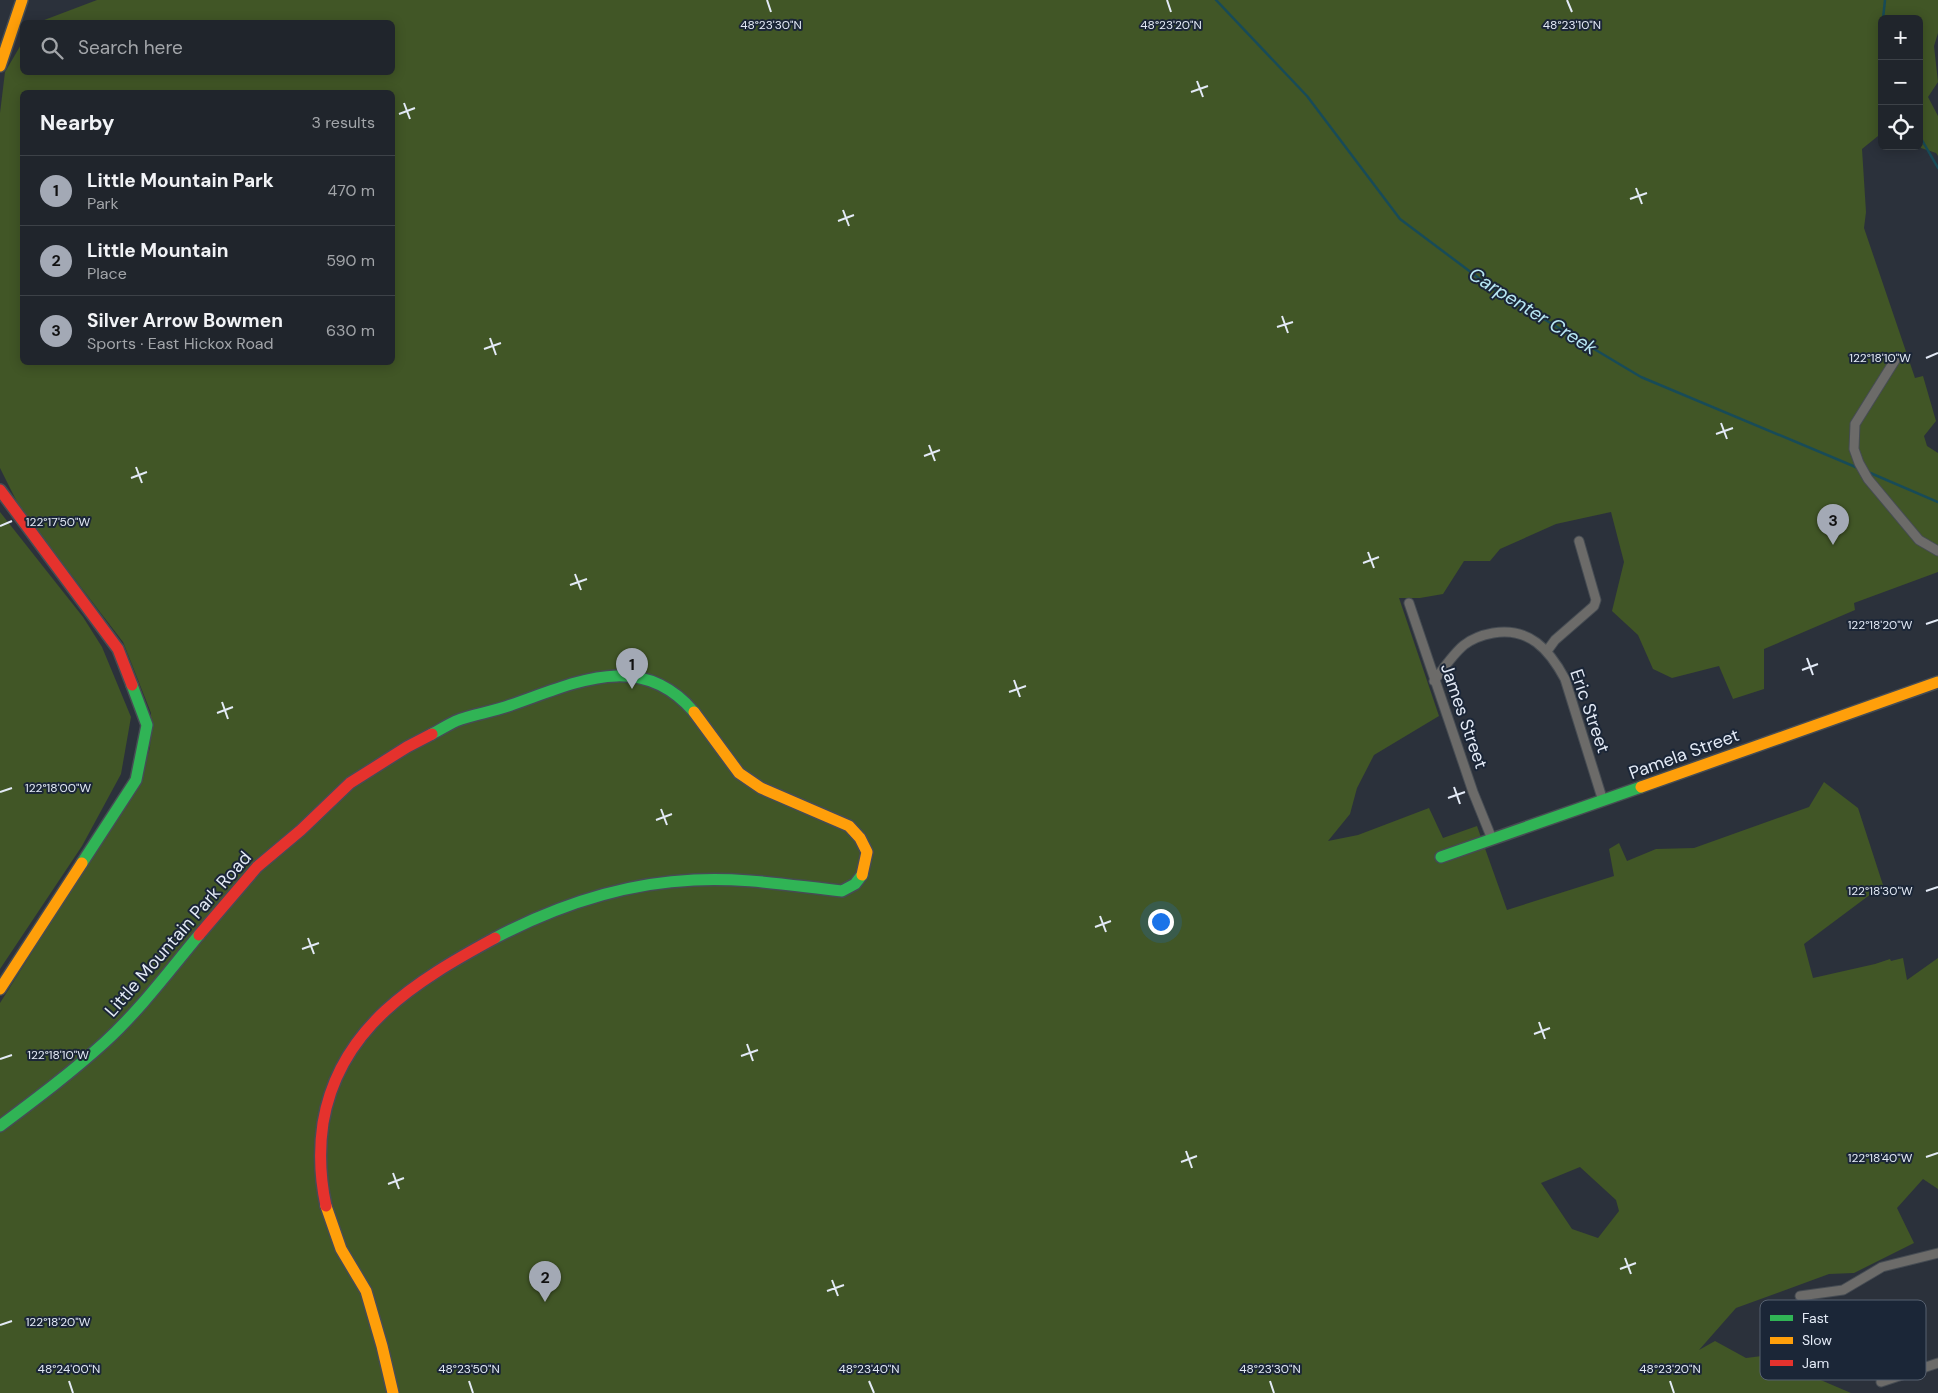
<!DOCTYPE html>
<meta charset="utf-8">
<style>
:root{--surface:#20252c;--page:#282d34;--text:#f1f3f6;--muted:#a2a5a9;--line:#3d4248;--accent:#a3a9b5}
body{margin:0;font-family:"DM Sans",sans-serif;background:var(--page);color:var(--text)}
.controls{position:absolute;right:15px;top:15px;display:grid;overflow:hidden;border-radius:8px;box-shadow:0 2px 12px #0003}
.controls button{width:45px;height:45px;display:grid;place-items:center;padding:0;border:0;border-bottom:1px solid var(--line);background:var(--surface);color:var(--text);font:25px sans-serif}
.you{position:absolute;left:1160px;top:921px;width:18px;height:18px;margin:-12px;border:4px solid #fff;border-radius:50%;background:#1a73e8;box-shadow:0 0 0 8px #1a73e833}
.badge{display:grid;place-items:center;width:32px;height:32px;border-radius:50%;background:var(--accent);color:#111;font-size:16px;font-weight:700}
.pin{position:absolute;translate:-50% -41px;filter:drop-shadow(0 1px 2px #0008)}
.pin::after{content:'';position:absolute;top:26px;width:18px;height:15px;background:inherit;clip-path:polygon(0 0,100% 0,50% 100%)}
.list{margin:0;padding:0;list-style:none}
h2{display:flex;justify-content:space-between;align-items:center;height:65px;margin:0;padding:0 20px;font-size:21px}
h2 small{font-size:16px;font-weight:400;color:var(--muted)}
.list li{display:grid;grid-template-columns:32px 1fr auto;gap:15px;align-items:center;box-sizing:border-box;height:70px;padding:0 20px;border-top:1px solid var(--line)}
.list b{display:block;font-size:19px;white-space:nowrap}
.list p{margin:0;font-size:16px;white-space:nowrap;color:var(--muted)}
.list em{font-size:16px;font-style:normal;color:var(--muted)}
.icon{flex:none;width:28px;height:28px;fill:none;stroke:currentColor;stroke-width:2;stroke-linecap:round;stroke-linejoin:round}
.map{position:relative;flex:none;width:1938px;height:1393px;overflow:hidden}
.search{position:absolute;background:var(--surface);box-shadow:0 2px 12px #0003;left:20px;top:20px;width:375px;height:55px;display:flex;align-items:center;gap:12px;box-sizing:border-box;padding:0 18px;border-radius:8px;color:var(--muted);font-size:19px}
.panel{position:absolute;background:var(--surface);box-shadow:0 2px 12px #0003;left:20px;top:90px;width:375px;height:275px;border-radius:8px}
.map>svg:first-child{display:block}
.green{fill:#415626;fill-rule:evenodd}
.lines{fill:none;stroke-linecap:round;stroke-linejoin:round}
.stream{stroke:#184b58;stroke-width:2.5}
.street-casing{stroke:#464c53;stroke-width:11}
.fast-casing{stroke:#464c53;stroke-width:14}
.slow-casing{stroke:#464c53;stroke-width:14}
.jam-casing{stroke:#464c53;stroke-width:14}
.street{stroke:#6c6b69;stroke-width:9}
.fast{stroke:#30b455;stroke-width:11}
.slow{stroke:#ff9f0a;stroke-width:11}
.jam{stroke:#e5322d;stroke-width:11}
.ticks{fill:none;stroke:#e3eaf6;stroke-width:2}
.labels{text-anchor:middle;dominant-baseline:central;stroke-width:4;stroke-linejoin:round;paint-order:stroke}
.street-label{font-size:18px;fill:#e3eaf6;stroke:#1b2637}
.water-label{font-size:19px;font-style:italic;fill:#b8e7f4;stroke:#1b2637}
.key{fill:#1b2637;stroke:#576170;stroke-width:1}
.key-label{font-size:14px;fill:#e3eaf6}
.ticks-label{font-size:12px;text-anchor:middle;fill:#e3eaf6;stroke:#1b2637;stroke-width:4;stroke-linejoin:round;paint-order:stroke}
</style>
<div class="map">
<svg width="1938" height="1393" viewBox="0 0 1938 1393">
<rect width="100%" height="100%" fill="#2b313b"/>
<path class="green" d="M97,0H1938V33L1934,46L1938,82L1928,97L1938,116V156L1936,153L1915,146H1919V19H1882V137L1878,136L1862,149L1866,212L1864,228L1915,378L1923,376L1936,421L1924,436L1927,446L1938,453V572L1854,603L1855,610L1764,649V689L1733,699L1719,666L1672,678L1653,669L1638,635L1612,611L1624,562L1611,512L1556,524L1500,549L1490,561H1464L1443,594L1420,598H1399L1439,716L1374,755L1357,788L1350,814L1328,841L1358,835L1429,808L1443,838L1477,826L1507,910L1614,876L1609,849L1619,843L1627,861L1656,849L1694,848L1809,807L1824,782L1858,808L1883,885L1804,944L1813,978L1875,964L1890,959L1891,961L1903,958L1907,980L1938,958V1189L1923,1179L1897,1208L1914,1243L1854,1273L1829,1274L1736,1308L1699,1350L1715,1341L1746,1358L1794,1352L1802,1372L1851,1393H0V1003L137,785L150,748L151,713L123,642L20,508L0,468V113L5,72L22,43V72H392V22H39ZM22,92H392V362H22ZM1580,1167L1616,1200L1619,1211L1598,1238L1572,1229L1541,1183Z
M0,512L83,617L102,647L131,717L121,774L82,846L0,969Z"/>
<g class="lines">
<path class="stream" d="M1216,0L1307,96L1400,219L1492,288L1641,377L1858,468
M1883,19L1885,0
M1919,135L1938,168
M1868,472L1938,502"/>
<defs>
<path id="street" d="M1897,357L1855,424L1854,449L1859,463L1868,479L1919,540L1938,551
M1409,603L1473,792L1492,839
M1547,651L1555,640L1594,606L1596,600L1579,541
M1434,681C1443,669 1453,654 1464,645C1473,638 1482,635 1493,633C1529,627 1549,649 1565,679L1603,801
M1800,1296L1843,1290L1882,1267L1938,1253
M1881,1382L1938,1363"/>
<path id="fast" d="M432,734C440,730 447,725 456,721C473,714 493,712 511,705C575,683 640,649 694,712
M1441,857L1641,787
M82,863L136,780L147,725L132,685
M495,938C556,906 624,883 694,880C743,877 793,886 842,891L855,884L862,875
M0,1126C36,1099 72,1072 105,1042C140,1010 169,971 199,935"/>
<path id="slow" d="M0,66L22,0
M694,712L739,773L761,788L849,826L860,838L867,852L862,875
M1641,787L1938,682
M0,989L82,863
M326,1206L341,1249L366,1291L382,1346L393,1393"/>
<path id="jam" d="M0,490L118,649L132,685
M199,935L257,867L301,830L350,783L407,747L432,734
M326,1206C320,1178 319,1150 323,1123C339,1027 416,981 495,938"/>
</defs>
<use href="#street" class="street-casing"/>
<use href="#fast" class="fast-casing"/>
<use href="#slow" class="slow-casing"/>
<use href="#jam" class="jam-casing"/>
<use href="#street" class="street"/>
<use href="#fast" class="fast"/>
<use href="#slow" class="slow"/>
<use href="#jam" class="jam"/>
</g>
<path class="ticks" d="M767,0L771,12M1167,0L1171,12M1567,0L1572,12M1197,81L1203,97M1191,92L1208,86M404,103L410,119M399,114L415,108M1636,188L1642,204M1630,199L1647,193M843,210L849,226M838,221L854,215M1282,316L1288,333M1277,327L1293,322M490,338L496,355M484,349L501,343M1926,358L1938,353M1721,423L1727,439M1716,434L1733,428M929,445L935,461M924,456L940,450M136,467L142,483M131,478L147,472M0,526L12,521M1368,552L1374,568M1363,563L1379,557M575,574L581,590M570,585L587,579M1926,624L1938,620M1807,658L1813,675M1802,670L1818,664M1014,680L1020,697M1009,692L1026,686M222,702L228,719M217,713L233,707M1454,787L1460,804M0,792L12,788M1448,798L1465,792M661,809L667,825M656,820L672,814M1926,891L1938,887M1100,916L1106,932M1095,927L1111,921M308,938L314,954M302,949L319,943M1539,1022L1545,1039M1534,1034L1550,1028M747,1044L753,1061M741,1056L758,1050M0,1059L12,1055M1186,1151L1192,1168M1926,1157L1938,1153M1181,1162L1197,1156M393,1173L399,1189M388,1184L404,1178M1625,1258L1631,1274M1620,1269L1636,1263M832,1280L838,1296M827,1291L844,1285M0,1325L12,1321M69,1381L73,1393M469,1381L473,1393M869,1381L874,1393M1270,1381L1274,1393M1670,1381L1674,1393"/>
<g class="labels">
<g class="street-label">
<text transform="translate(1590 711) rotate(71)">Eric Street</text>
<text transform="translate(1464 716) rotate(71)">James Street</text>
<text transform="translate(1684 754) rotate(-20)">Pamela Street</text>
<text transform="translate(178 934) rotate(-49)">Little Mountain Park Road</text>
</g>
<g class="water-label">
<text transform="translate(1533 311) rotate(32)">Carpenter Creek</text>
</g>
</g>
<rect x="1760" y="1300" width="166" height="80" rx="8" class="key"/>
<rect x="1770" y="1315" width="23" height="6" fill="#30b455"/>
<rect x="1770" y="1337" width="23" height="7" fill="#ff9f0a"/>
<rect x="1770" y="1360" width="23" height="6" fill="#e5322d"/>
<g class="key-label">
<text x="1802" y="1323">Fast</text>
<text x="1802" y="1345">Slow</text>
<text x="1802" y="1368">Jam</text>
</g>
<g class="ticks-label">
<text x="771" y="29">48°23'30"N</text>
<text x="1171" y="29">48°23'20"N</text>
<text x="1572" y="29">48°23'10"N</text>
<text x="1880" y="362">122°18'10"W</text>
<text x="58" y="526">122°17'50"W</text>
<text x="1880" y="629">122°18'20"W</text>
<text x="58" y="792">122°18'00"W</text>
<text x="1880" y="895">122°18'30"W</text>
<text x="58" y="1059">122°18'10"W</text>
<text x="1880" y="1162">122°18'40"W</text>
<text x="58" y="1326">122°18'20"W</text>
<text x="69" y="1373">48°24'00"N</text>
<text x="469" y="1373">48°23'50"N</text>
<text x="869" y="1373">48°23'40"N</text>
<text x="1270" y="1373">48°23'30"N</text>
<text x="1670" y="1373">48°23'20"N</text>
</g>
</svg>
<div class="controls">
<button>+</button>
<button>−</button>
<button><svg class="icon" aria-label="locate" viewBox="0 0 24 24"><circle cx="12" cy="12" r="6"/><path d="M12 2v4M12 18v4M2 12h4M18 12h4"/></svg></button>
</div>
<div class="you"></div>
<div class="pin badge" style="left:632px;top:689px">1</div>
<div class="pin badge" style="left:545px;top:1302px">2</div>
<div class="pin badge" style="left:1833px;top:545px">3</div>
<div class="search"><svg class="icon" aria-label="search" viewBox="0 0 24 24"><circle cx="10" cy="10" r="6"/><path d="M15 15l6 6"/></svg>Search here</div>
<section class="panel">
<h2>Nearby<small>3 results</small></h2>
<ul class="list">
<li><span class="badge">1</span><div><b>Little Mountain Park</b><p>Park</p></div><em>470 m</em></li>
<li><span class="badge">2</span><div><b>Little Mountain</b><p>Place</p></div><em>590 m</em></li>
<li><span class="badge">3</span><div><b>Silver Arrow Bowmen</b><p>Sports · East Hickox Road</p></div><em>630 m</em></li>
</ul>
</section>
</div>
